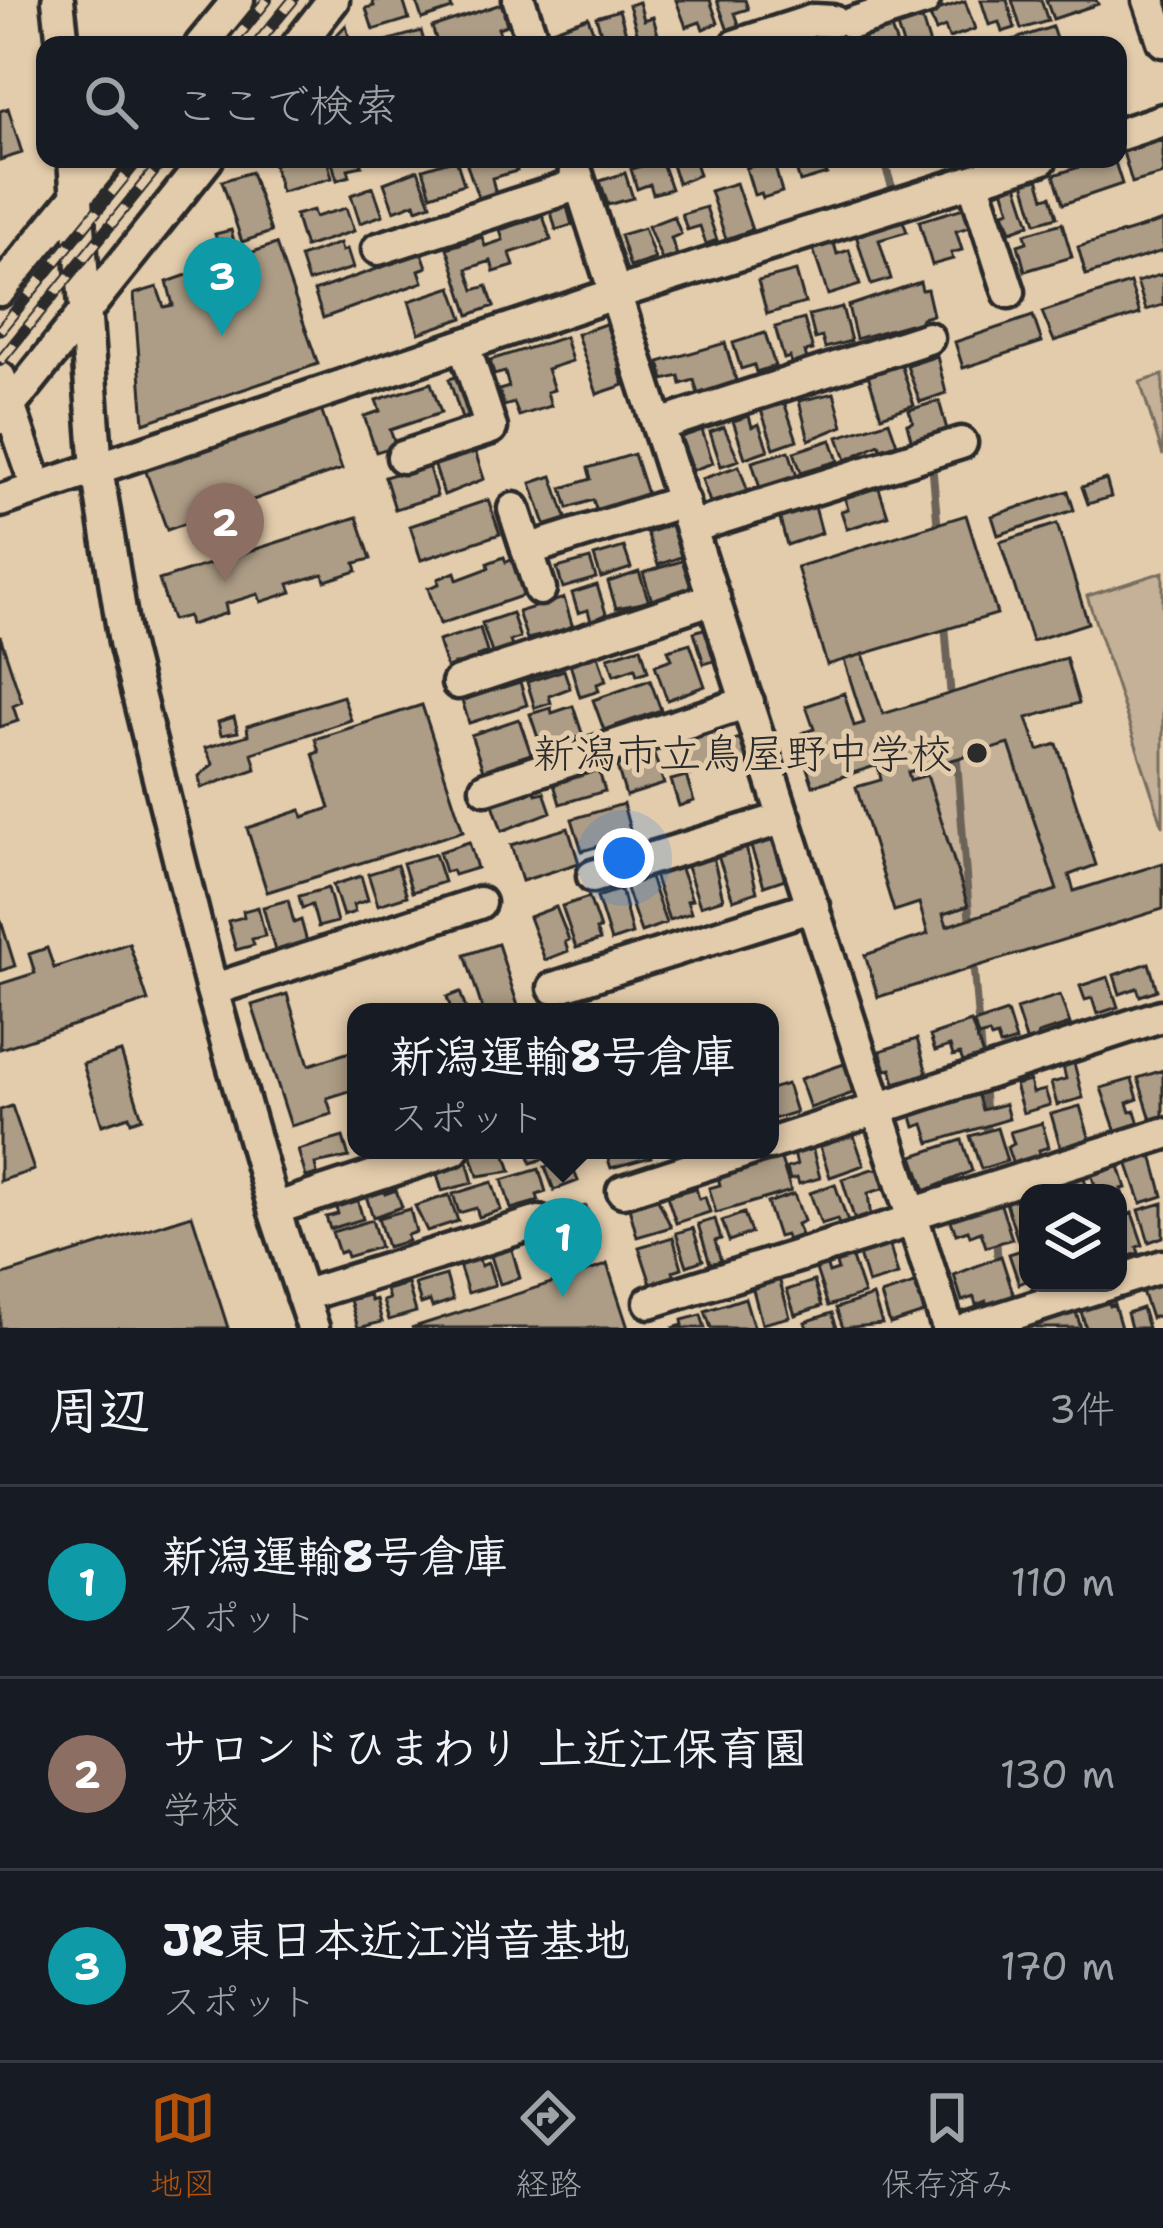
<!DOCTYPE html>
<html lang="ja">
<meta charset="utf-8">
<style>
:root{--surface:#171b24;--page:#20242c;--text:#f1f3f6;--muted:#9ea1a6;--line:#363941;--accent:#b45309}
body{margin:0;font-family:"Shantell Sans","Klee One",sans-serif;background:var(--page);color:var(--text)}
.controls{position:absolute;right:36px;bottom:36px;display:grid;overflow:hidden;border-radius:24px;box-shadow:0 3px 9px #0004}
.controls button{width:108px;height:108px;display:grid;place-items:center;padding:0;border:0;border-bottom:3px solid var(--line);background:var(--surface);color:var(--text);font:60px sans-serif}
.you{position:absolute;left:624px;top:858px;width:42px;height:42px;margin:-30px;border:9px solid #fff;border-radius:50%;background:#1a73e8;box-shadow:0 0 0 18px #1a73e833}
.badge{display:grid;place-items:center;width:78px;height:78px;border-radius:50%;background:var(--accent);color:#fff;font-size:39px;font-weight:700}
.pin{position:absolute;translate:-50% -99px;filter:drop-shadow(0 3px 6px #0008)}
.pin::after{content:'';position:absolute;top:63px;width:42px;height:36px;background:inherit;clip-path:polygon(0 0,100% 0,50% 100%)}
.popup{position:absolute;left:347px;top:1003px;width:432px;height:156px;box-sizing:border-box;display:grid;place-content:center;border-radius:24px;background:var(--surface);filter:drop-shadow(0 3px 9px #0005);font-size:39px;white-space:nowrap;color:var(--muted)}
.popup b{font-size:45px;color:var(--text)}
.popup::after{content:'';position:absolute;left:50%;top:100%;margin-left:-24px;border:24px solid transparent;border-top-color:var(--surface)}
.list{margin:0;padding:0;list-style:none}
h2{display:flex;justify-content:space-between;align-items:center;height:156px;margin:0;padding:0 48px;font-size:51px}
h2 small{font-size:39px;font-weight:400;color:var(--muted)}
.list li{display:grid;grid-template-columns:78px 1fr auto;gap:36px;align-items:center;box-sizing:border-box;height:192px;padding:0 48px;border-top:3px solid var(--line)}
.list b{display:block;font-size:45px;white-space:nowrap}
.list p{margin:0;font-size:39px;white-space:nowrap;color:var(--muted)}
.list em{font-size:39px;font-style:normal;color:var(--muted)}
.icon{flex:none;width:66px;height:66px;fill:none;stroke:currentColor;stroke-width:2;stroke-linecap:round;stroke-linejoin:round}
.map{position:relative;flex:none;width:1163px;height:1328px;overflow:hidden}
.search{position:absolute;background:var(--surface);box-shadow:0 3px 9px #0004;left:36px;right:36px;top:36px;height:132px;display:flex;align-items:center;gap:30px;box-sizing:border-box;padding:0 42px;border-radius:24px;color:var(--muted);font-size:45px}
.sheet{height:732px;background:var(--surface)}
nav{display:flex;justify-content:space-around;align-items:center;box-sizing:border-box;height:168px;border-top:3px solid var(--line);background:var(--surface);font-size:33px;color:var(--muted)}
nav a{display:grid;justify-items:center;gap:6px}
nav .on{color:var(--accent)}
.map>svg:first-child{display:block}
.green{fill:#c5b197;stroke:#786e61;stroke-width:3}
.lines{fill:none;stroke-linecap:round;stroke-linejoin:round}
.stream{stroke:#6c6459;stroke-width:8}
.building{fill:#ad9d86;stroke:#2b2b2b;stroke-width:3;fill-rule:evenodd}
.minor-casing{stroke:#2b2b2b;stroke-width:39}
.minor{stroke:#e3ccac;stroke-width:30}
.rail-casing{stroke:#2b2b2b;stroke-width:12}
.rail{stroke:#e3ccac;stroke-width:8;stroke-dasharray:22;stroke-linecap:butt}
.poi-dot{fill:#2b2b2b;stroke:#e3ccac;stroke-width:4.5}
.labels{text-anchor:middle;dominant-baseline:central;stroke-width:10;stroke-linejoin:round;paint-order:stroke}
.poi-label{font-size:42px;fill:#2b2b2b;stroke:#e3ccac;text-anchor:end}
</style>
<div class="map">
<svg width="1163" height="1328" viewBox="0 0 1163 1328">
<rect width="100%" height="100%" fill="#e3ccac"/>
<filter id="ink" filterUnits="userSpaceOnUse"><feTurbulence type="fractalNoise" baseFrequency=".00833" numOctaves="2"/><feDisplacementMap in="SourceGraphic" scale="24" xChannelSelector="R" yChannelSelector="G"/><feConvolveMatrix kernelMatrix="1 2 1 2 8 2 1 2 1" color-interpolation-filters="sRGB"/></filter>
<g filter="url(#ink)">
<path class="green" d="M1163,375V456L1140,382Z
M1163,572V827L1087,596Z
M1009,744L1057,890L947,926L943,914L968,906L928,776L910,780L908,772Z"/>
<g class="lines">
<path class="stream" d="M883,159L893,190
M932,462L938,531
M945,624L951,699
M956,749L970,926
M973,959L982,1069
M983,1084L988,1141
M996,1234L998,1267"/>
</g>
<path class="building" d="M372,0H403L409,19L373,30L366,8L374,6Z
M416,0H449L452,9L422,19Z
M676,0H710L718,23L703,29L700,22L686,27Z
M717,0H745L748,9L735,13L740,27L728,31Z
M981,0H1007L1015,28L1002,32L999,22L989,25Z
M1012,0H1041L1048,21L1021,29Z
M1046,0H1096L1098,4L1053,19Z
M965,1L975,29L949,38L945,27L936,31L929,13Z
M507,2L510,12L504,14L507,25L498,28L502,39L484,45L482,38L459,45H438L432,27Z
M639,2L644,20L653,17L661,45H641L629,5Z
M619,10L628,40L622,45H605L596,17Z
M921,16L930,45H903L896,24Z
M588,17L598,45H557L552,30Z
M346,25L350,42L327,45Z
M890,26L897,45H860L857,37Z
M1052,27L1058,45H1000V44Z
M421,31L425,45H372Z
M8,108L22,153L0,160V111Z
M1163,140V174L1132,183L1123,152Z
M282,159H327L332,178L281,192L273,162Z
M331,159H360L362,166L348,169L350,176L337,180Z
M456,159L464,184L431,195L423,169Z
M465,159H513L517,171L492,178L496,195L479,200Z
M670,159H694L699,175L678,183Z
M793,159H823L827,174L800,182Z
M1104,159H1114L1122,184L1063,204L1054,175Z
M661,160L671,189L653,194L650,184L637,189L631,169Z
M773,160L782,192L763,198L761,193L754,195L746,168Z
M418,170L431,204L417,209L415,203L394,211L384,183Z
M251,172L271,232L242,242L222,181Z
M625,173L633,198L608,205L600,181Z
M1038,178L1044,198L1051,196L1057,217L1036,223L1024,182Z
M736,183L752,230L726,239L710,191Z
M1017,184L1030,224L1011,231L1004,212L1010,210L1003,188Z
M373,187L383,215L360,223L351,195Z
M567,207L572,225L556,230L551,212Z
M706,207L717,240L706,244L700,226L687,230L682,214Z
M967,207L973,226L956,231L962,250L951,253L953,259L932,265L919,221Z
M346,208L354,231L305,247L295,215L313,210L315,217Z
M543,216L551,240L510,253L514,266L494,272L491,261L467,269L474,290L487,286L494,306L469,315L447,248L482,237L485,246L503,240L500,230Z
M674,216L681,234L671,238L677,255L662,260L648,226Z
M903,221L907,232L879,240L891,279L871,285L856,235Z
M1163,221V251L1086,275L1078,247Z
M1062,223L1072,257L1025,271L1018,245L1027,242L1025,234Z
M644,228L655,259L630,267L620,235Z
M231,230L237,253L222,257L215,234Z
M340,243L342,251L347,249L353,268L308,282L300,257Z
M834,243L837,254L849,250L860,285L828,295L813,249Z
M276,244L318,364L144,423L134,294L157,287L164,307L173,305L167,282Z
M422,253L427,267L419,270L423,282L323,318L314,291Z
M796,271L805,303L767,314L758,281Z
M1163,274V305L1146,310L1137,282Z
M920,282L922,290L927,289L933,315L922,318L918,328L909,324L856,339L848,306Z
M1130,283L1140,314L1054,341L1042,312Z
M452,287L463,318L419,333L409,301Z
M842,307L851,341L825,348L822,337L815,339L809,315Z
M1033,316L1042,342L963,368L955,342Z
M804,319L813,350L805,352L807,359L791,364L790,357L784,359L775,327Z
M608,323L624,368L619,370L624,385L597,394L577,334Z
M765,333L775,366L756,372L754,365L741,369L733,343Z
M565,337L572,361L547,369L554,390L547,392L551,406L519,416L514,403L504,406L499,390L509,387L505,372L494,375L490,360Z
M725,343L738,387L699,398L694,380L681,384L679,376L664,380L659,362Z
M937,356L946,393L920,402L907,366Z
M901,364L914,405L881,416L868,375Z
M469,373L482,413L462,419L449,379Z
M431,383L441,413L390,430L396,446L376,452L364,416L380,411L376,400Z
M834,393L843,426L809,440L799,401Z
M783,399L797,440L774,448L760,407Z
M939,401L948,433L912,443L907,424L913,422L909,410Z
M320,407L342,469L167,530L145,469Z
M749,416L752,427L759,424L768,450L745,458L733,421Z
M889,421L897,444L881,449L879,444L846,460L838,437Z
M724,427L739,460L721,466L710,432Z
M702,430L713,463L693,470L681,437Z
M831,440L838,461L801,472L794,452Z
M474,448L484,479L444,495L431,454Z
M789,451L799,483L762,495L752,462Z
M634,454L648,497L598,515L593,500L568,508L562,488L591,479L588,468Z
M428,464L437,496L395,509L385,477Z
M739,466L750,498L713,511L702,479Z
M552,476L570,529L549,536L531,483Z
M1106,479L1111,497L1088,504L1082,487Z
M877,482L888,516L847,529L841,511L848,509L843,493Z
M1068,491L1074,510L998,535L992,516Z
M488,500L500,534L421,560L410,526Z
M814,503L822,533L787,545L778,512Z
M966,515L997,614L827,665L797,567Z
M357,517L371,559L355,563L357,571L325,581L323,574L289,584L292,592L261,602L258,594L225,604L227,613L190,625L188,616L172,620L159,580Z
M673,524L676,533L684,530L692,553L658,565L647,533Z
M1057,524L1088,623L1032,641L1000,542Z
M624,547L631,568L601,578L594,556Z
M504,557L506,562L517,558L530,593L440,624L428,588L439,584L438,579L455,572L457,580L489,568L488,563Z
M590,559L596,578L563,588L557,568Z
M688,559L698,591L653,604L643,573Z
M639,572L649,602L616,608L608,582Z
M597,585L608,620L592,625L588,610L578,613L572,593Z
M564,598L573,628L527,639L518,612Z
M512,613L520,638L510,641L515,655L495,662L482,623Z
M712,626L717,642L709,645L714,661L704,664L694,632Z
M480,628L487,652L477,656L478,662L454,664L457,673L449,676L438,641Z
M0,636L22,702L13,706L18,721L0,727Z
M690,643L705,686L667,700L655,665L672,659L668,650Z
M641,647L648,671L637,675L635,668L614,675L608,657Z
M863,654L883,714L1066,658L1079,703L1027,718L1038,750L1057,744L1096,865L1069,875L1074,891L1163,863V909L878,997L865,955L928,934L919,903L894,911L856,787L881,780L878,765L813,786L799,744L805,742L802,733L814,729L806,706L844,693L854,726L864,723L844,660ZM1009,744L1057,890L947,926L943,914L968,906L927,775L910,780L908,772Z
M598,655L606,681L597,684L599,691L580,697L570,664Z
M564,670L570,688L549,696L551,703L535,708L527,682Z
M650,680L661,710L604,730L593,700Z
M520,682L527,705L469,723L462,700Z
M343,696L351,720L252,753L256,769L201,788L199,776L213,764L205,748L248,735L247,726Z
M422,705L463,831L267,892L247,828L301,810L303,817L330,808L313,754L319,752L315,739Z
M573,706L583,736L557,745L554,739L540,744L530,714L551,708L552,713Z
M234,717L238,732L221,735L218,722Z
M519,719L531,754L497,765L499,771L485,776L471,735Z
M719,724L726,743L746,736L754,760L719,772L717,766L690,775L677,738Z
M654,754L664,784L626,796L617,766Z
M599,771L605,791L560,804L553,781Z
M686,776L694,801L679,806L671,780Z
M534,788L536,794L544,792L551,812L502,831L492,801Z
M623,804L632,837L582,851L572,819Z
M568,828L579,863L522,881L511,845Z
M775,835L786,868L782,869L785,879L764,886L750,844Z
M469,842L477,868L454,875L452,870L445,872L439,852Z
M746,847L757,892L733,900L718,856Z
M435,854L444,882L412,892L403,863Z
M713,856L723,899L700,906L686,864Z
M397,865L407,896L378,905L368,874Z
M680,866L692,900L687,901L691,913L669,920L654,875Z
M361,876L368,900L353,905L355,912L343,916L333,885Z
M650,878L666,923L641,932L625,886Z
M328,888L337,922L318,927L312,905L302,908L299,896Z
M621,889L632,934L611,941L597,897Z
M589,897L600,929L596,930L600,940L576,948L562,906Z
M288,900L294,923L301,920L307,942L275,951L263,907Z
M258,907L265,936L252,939L254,945L236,950L228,921L244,917L243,911Z
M556,907L569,940L565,942L568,951L545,960L529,917Z
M0,918L15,966L0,971Z
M129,943L148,1001L0,1049V984L35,973L29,954L47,948L54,968Z
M498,944L520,1012H470L482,1008L465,955Z
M1149,963L1157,990L1140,996L1137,988L1120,994L1114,975Z
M1108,977L1118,1007L1097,1014L1092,998L1085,1000L1080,986Z
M460,992L467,1012H452L447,997Z
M287,994L309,1065L356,1050V1089L327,1098L332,1114L291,1126L252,1005Z
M1060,995L1070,1024L1038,1034L1039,1039L1027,1043L1016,1009Z
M1007,1012L1016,1041L1000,1046L997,1037L991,1039L989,1034L978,1037L974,1023Z
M971,1022L983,1056L963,1062L960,1054L953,1056L950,1046L935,1051L930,1036Z
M917,1039L927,1073L895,1083L891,1069L886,1070L880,1051Z
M121,1052L142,1118L131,1122L129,1116L102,1125L83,1064Z
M850,1062L855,1077L849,1080L853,1093L810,1108L800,1079Z
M1074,1063L1083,1098L1057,1105L1051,1083L1066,1079L1063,1066Z
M1163,1070V1122L1153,1126L1138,1078Z
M1132,1079L1138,1099L1127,1103L1130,1112L1135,1111L1139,1124L1116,1132L1101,1088Z
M1030,1081L1033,1093L1045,1090L1050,1105L1023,1113L1015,1085Z
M787,1084L796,1112L770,1120V1089Z
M977,1093L982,1110L1005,1104L1009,1119L930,1143L924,1124L915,1127L911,1113Z
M12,1106L34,1170L0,1181V1110Z
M1080,1106L1090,1140L1061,1149L1051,1114Z
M1042,1123L1049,1147L1039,1150L1042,1160L1014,1168L1007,1147L1014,1144L1010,1132Z
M997,1128L1007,1161L981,1169L970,1136Z
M853,1133L864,1165L830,1177L819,1144Z
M343,1137L349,1157L315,1164L317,1174L306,1177L298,1150Z
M962,1140L972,1171L925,1191L913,1156Z
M812,1147L820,1178L799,1184L797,1178L790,1180L787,1168L797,1165L794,1153Z
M484,1150H504L511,1171L478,1176L471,1154Z
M534,1150H558L559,1154L531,1163L529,1156L536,1154Z
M605,1150H649L651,1157L611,1168Z
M1151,1151L1163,1196L1141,1203L1126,1159Z
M465,1153L473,1183L442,1191L437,1174L446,1171L443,1159Z
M569,1159L578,1181L554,1190L545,1167Z
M781,1159L791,1191L716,1213L709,1188L720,1185L718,1177Z
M1118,1163L1126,1188L1121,1189L1126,1206L1118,1209V1193H1093L1096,1189L1090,1171Z
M539,1169L546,1192L537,1195L539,1201L511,1209L502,1180Z
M872,1169L881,1170L886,1188L868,1193L871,1219L856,1224L842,1179Z
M1083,1175L1086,1184L1078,1187L1080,1193H1050L1047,1186Z
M492,1182L501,1210L479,1217L476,1208L459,1213L453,1194Z
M382,1184L385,1194L396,1190L402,1207L373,1217L364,1190Z
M835,1184L848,1222L839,1225L837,1219L821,1224L810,1193Z
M696,1188L699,1199L705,1197L710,1212L676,1223L667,1196Z
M1034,1190L1028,1193V1238L1018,1241L1005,1200Z
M794,1194L804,1221L797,1224L801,1235L787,1240L785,1235L778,1237L767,1203Z
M356,1195L363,1219L330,1229L326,1217L338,1214L334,1201Z
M449,1195L458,1221L427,1231L415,1206Z
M658,1199L671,1227L637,1237L629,1207Z
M1000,1202L1012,1239L986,1247L981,1232L970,1236L968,1230L956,1234L950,1218Z
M1163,1203V1237L1149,1242L1139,1210Z
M586,1206L599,1250L580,1256L570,1211Z
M410,1209L416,1232L407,1235L408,1241L387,1247L378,1218Z
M744,1213L751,1233L729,1241L722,1221Z
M1132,1213L1143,1245L1137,1247L1139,1253L1118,1260V1218Z
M192,1215L228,1328H0V1276Z
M715,1219L721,1239L715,1241L721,1261L710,1264L698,1224Z
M372,1220L380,1247L347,1257L345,1251L339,1253L332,1232Z
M693,1228L703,1260L687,1266L676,1233Z
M567,1236L573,1257L542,1270L535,1245Z
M673,1237L682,1268L673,1271L675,1278L664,1281L665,1287L653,1290L639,1247Z
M888,1239L898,1275L868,1284L857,1248Z
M511,1246L520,1278L500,1284L490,1253Z
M1028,1248V1280L1019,1284L1009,1254Z
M850,1252L864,1294L828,1306L813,1260L824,1257L829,1273L838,1270L834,1257Z
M1001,1256L1014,1296L987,1304L986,1301L976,1305L974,1297L962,1301L954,1275Z
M479,1259L481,1266L488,1263L495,1285L468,1293L459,1265Z
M607,1264L628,1328H411L604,1266Z
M446,1275L453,1300L432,1307L430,1301L421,1304L415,1284Z
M778,1275L790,1317L762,1324L751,1282Z
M927,1280L936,1309L890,1324L881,1295Z
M1163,1280V1314L1151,1318L1141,1288Z
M814,1281L822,1306L795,1315L787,1290Z
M408,1284L416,1312L389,1320L383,1301L389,1299L386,1290Z
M369,1295L371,1301L376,1299L382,1322L358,1328L350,1300Z
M873,1296L882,1324L843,1328L836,1308Z
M745,1298L754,1328H711L705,1311Z
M1107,1300L1109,1306L1114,1304L1121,1328H1086L1080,1308Z
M1142,1308L1148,1328H1131L1127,1313Z
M1076,1312L1081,1328H1036L1035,1325Z
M832,1313L837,1328H807L805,1322Z
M701,1315L705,1328H672L683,1325L682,1320Z"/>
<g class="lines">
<defs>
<path id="minor" d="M58,0L63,45
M519,0L534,45
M1149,0L1163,41
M852,23L924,0
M201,45L238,0
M298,45L333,0
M737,45L814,20L833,21
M1118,135L1163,120
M74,159L97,469L125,642L212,990L274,1209L313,1328
M572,159L948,1328
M973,181L1009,292
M378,249L580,184
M0,290L107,159
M0,378L37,488
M0,418L207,159
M659,425L928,338
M403,457L491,428L464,345
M0,501L617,293L1041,159
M514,509L540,589
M692,527L961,443
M527,550L683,501
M458,683L714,598
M486,788L748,702
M593,876L785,818
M554,988L813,906
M212,990L479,903
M770,1144L1161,1016
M623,1191L750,1150
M274,1209L453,1150
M911,1214L1163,1134
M1118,1281L1163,1266
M302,1296L539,1222
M650,1302L913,1220
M970,1328L1111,1283"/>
</defs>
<use href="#minor" class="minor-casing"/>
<use href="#minor" class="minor"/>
<defs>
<path id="rail" d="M231,45L267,0
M256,45L293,0
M0,330L139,159
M0,361L164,159"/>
</defs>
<use href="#rail" class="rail-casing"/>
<use href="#rail" class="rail"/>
</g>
</g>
<circle class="poi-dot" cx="977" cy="753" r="12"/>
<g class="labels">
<g class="poi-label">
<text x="953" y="753">新潟市立鳥屋野中学校</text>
</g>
</g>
</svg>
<div class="controls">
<button><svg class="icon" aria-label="layers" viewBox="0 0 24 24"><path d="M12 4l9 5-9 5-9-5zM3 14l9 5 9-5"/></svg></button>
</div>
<div class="you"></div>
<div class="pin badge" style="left:563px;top:1297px;background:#0f9aa8">1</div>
<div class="popup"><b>新潟運輸8号倉庫</b>スポット</div>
<div class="pin badge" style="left:225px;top:582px;background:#8d6e63">2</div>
<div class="pin badge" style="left:222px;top:336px;background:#0f9aa8">3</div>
<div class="search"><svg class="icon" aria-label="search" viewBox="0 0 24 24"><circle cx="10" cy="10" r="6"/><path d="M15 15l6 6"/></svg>ここで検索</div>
</div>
<section class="sheet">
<h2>周辺<small>3件</small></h2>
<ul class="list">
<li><span class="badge" style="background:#0f9aa8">1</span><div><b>新潟運輸8号倉庫</b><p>スポット</p></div><em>110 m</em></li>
<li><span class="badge" style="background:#8d6e63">2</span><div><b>サロンドひまわり 上近江保育園</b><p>学校</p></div><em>130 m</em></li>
<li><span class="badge" style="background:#0f9aa8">3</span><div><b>JR東日本近江消音基地</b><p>スポット</p></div><em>170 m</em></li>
</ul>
</section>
<nav>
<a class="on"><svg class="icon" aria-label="map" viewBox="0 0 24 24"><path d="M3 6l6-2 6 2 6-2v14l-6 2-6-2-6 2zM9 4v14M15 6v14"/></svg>地図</a>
<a><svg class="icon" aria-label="directions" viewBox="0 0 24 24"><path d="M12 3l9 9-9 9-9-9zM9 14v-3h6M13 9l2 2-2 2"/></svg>経路</a>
<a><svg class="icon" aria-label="saved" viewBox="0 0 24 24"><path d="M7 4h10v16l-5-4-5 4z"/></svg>保存済み</a>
</nav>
